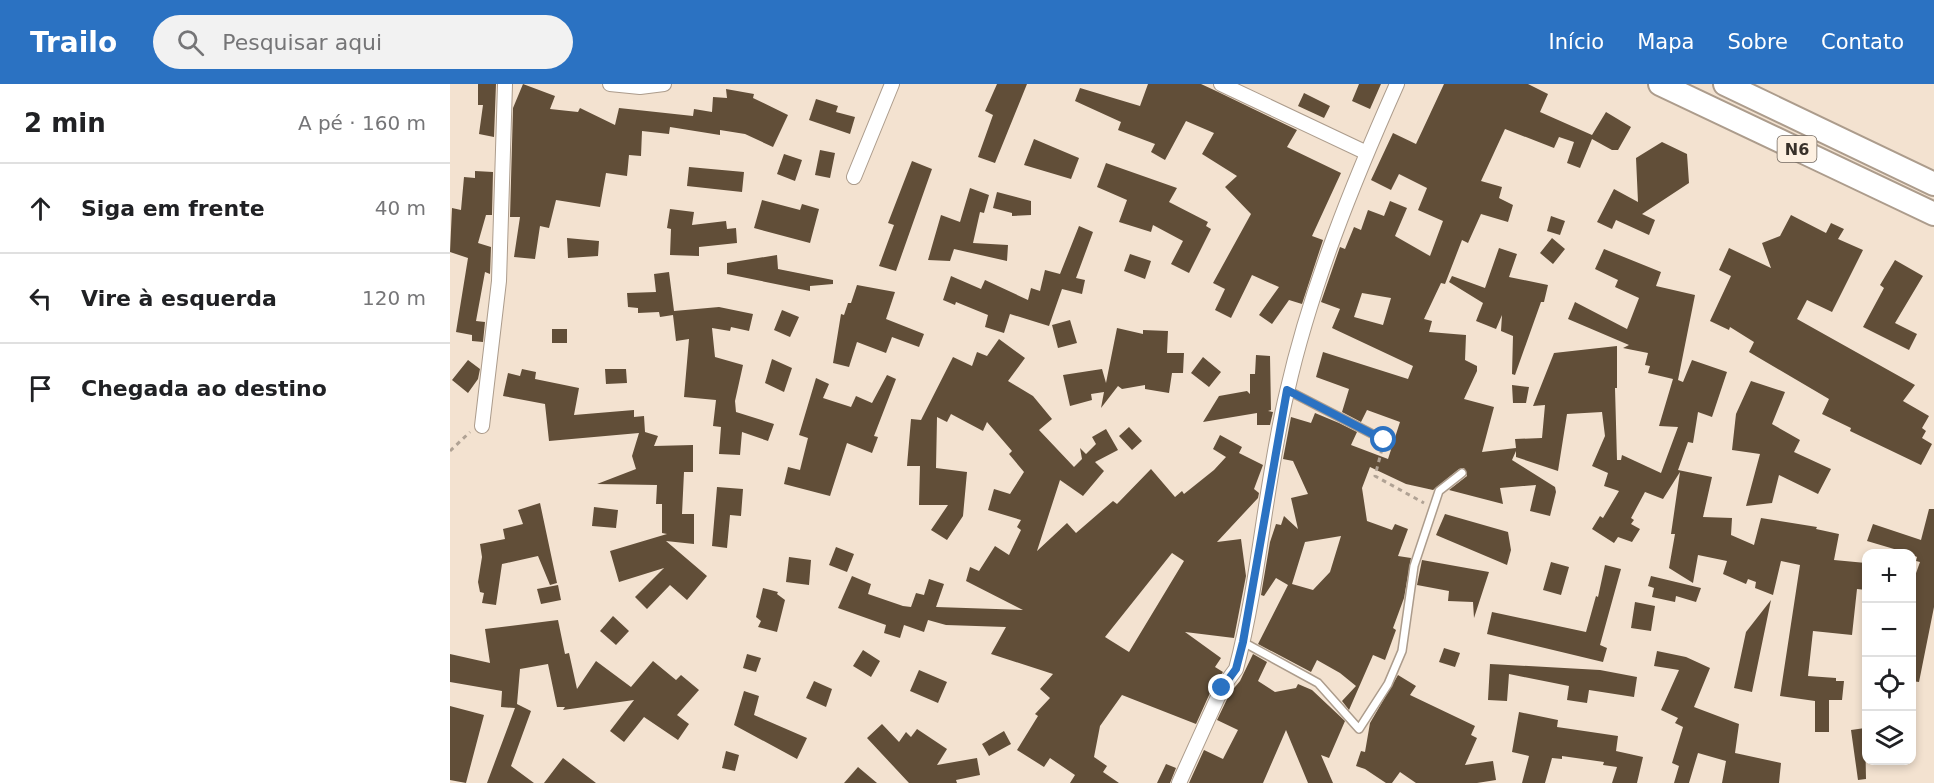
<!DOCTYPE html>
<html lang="pt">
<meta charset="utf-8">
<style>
:root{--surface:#fff;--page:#f2f2f2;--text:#202124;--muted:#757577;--line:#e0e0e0;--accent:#2b72c2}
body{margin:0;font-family:"DejaVu Sans",sans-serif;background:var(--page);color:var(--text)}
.controls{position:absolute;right:18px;bottom:18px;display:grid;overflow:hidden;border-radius:12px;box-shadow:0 3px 9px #0003}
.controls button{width:54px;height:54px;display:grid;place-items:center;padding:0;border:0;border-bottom:2px solid var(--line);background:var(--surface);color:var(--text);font:30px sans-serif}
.stop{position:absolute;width:18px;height:18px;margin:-14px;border:4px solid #2b72c2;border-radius:50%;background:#fff}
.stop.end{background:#2b72c2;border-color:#fff;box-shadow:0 2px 6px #0008}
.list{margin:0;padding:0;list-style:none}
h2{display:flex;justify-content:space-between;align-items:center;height:78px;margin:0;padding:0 24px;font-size:26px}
h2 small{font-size:20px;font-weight:400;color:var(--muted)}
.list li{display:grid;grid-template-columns:39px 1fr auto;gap:18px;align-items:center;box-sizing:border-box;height:90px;padding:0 24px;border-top:2px solid var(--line)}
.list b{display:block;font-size:22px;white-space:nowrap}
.list em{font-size:20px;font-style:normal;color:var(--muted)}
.icon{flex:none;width:33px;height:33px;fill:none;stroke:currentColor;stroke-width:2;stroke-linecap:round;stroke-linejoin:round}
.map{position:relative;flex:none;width:1484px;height:699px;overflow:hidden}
header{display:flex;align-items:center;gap:36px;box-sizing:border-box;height:84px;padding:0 30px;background:var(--accent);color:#fff}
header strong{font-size:28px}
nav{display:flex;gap:33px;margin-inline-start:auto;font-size:21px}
.search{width:420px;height:54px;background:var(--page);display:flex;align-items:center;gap:15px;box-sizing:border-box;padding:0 21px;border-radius:33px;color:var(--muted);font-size:22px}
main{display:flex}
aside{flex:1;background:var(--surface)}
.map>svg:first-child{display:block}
.building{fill:#614e38;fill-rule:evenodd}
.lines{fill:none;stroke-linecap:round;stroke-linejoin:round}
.service-casing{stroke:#ac9c8c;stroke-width:10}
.minor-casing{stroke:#ac9c8c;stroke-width:16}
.trunk-casing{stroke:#ac9c8c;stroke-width:26}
.path{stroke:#b0a294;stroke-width:3;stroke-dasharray:4.5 4.5;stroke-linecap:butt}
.service{stroke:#fff;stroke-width:7}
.minor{stroke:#fff;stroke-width:14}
.trunk{stroke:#fff;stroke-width:22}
.route{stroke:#2b72c2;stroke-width:8}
.labels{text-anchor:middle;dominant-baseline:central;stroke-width:6;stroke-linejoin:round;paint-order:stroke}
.shield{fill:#fdf0e1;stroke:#736a61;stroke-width:1.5}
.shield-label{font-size:16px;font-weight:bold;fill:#38312a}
</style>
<header>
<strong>Trailo</strong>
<div class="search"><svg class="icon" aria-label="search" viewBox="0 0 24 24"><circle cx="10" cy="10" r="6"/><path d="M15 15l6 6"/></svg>Pesquisar aqui</div>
<nav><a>Início</a><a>Mapa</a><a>Sobre</a><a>Contato</a></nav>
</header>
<main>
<aside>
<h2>2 min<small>A pé · 160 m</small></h2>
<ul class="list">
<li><svg class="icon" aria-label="ahead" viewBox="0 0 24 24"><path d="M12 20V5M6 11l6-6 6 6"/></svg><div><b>Siga em frente</b></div><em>40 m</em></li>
<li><svg class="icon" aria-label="left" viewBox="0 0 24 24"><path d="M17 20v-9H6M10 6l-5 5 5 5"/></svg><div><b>Vire à esquerda</b></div><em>120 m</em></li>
<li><svg class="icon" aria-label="arrive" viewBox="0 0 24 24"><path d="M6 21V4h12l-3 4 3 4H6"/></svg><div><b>Chegada ao destino</b></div></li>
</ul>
</aside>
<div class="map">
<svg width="1484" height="699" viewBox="0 0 1484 699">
<rect width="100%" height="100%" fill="#f3e2d0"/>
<path class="building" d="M28,0H46L44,53L29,50L33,21H28Z
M73,0L105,12L100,25L128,28L130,24L165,41L169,24L243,32L244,25L262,28L263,13L277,14L276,5L304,10L303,14L338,31L323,63L295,50L270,46V51L220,43L219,50L192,47L191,72L179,71L177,92L156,89L150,123L106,116L99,144L90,142L85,175L64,173L70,133H60L63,24Z
M547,0H577L545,79L528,73L543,31L535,27Z
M698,0H751L764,6L847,46L837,63L891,89L862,152L873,156L852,220L839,216L822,240L809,231L829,203L802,191L781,234L765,226L775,205L763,199L801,130L775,103L787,92L752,70L764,49L736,37L715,76L701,68L705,60L668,46L671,38L625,17L630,4L690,22Z
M909,0H931L920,25L902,17Z
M994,0H1078L1098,10L1090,28L1142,51L1156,28L1181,43L1168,66H1162L1142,55L1130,84L1117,79L1124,58L1109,53L1104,64L1055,45L1031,97L1052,103L1049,114L1063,121L1058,138L1031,130L1018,159L1012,156L995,200L991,199L974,235L982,237L979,248L1016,251L1015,276L1027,282V287L1014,315L1044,323L1032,368L1066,364L1065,355L1092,354L1095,321L1083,322L1104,269L1167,262V304H1165L1167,376H1171L1172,371L1211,389L1228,343L1209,342L1223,295L1198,289L1200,282L1195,281L1198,269L1173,264L1179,261L1118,235L1125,218L1177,245L1189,214L1165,203L1168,196L1145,185L1154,165L1211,188L1206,202L1245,211L1228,296L1233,298L1242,276L1277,288L1262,333L1248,328L1243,359L1238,358L1228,386L1262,393L1253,433L1282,434L1281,451L1304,461L1311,434L1367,443L1366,445L1389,450L1384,476L1416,479V506L1407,505L1402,551L1363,547L1358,592L1386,594V597H1394L1392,616H1379V648H1365V617L1330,612L1350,481L1331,477L1323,511L1305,504L1306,498L1298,495L1296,500L1273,490L1277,477L1248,471L1243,499L1219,484L1225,450H1221L1230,388L1213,415L1195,408L1181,434L1184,436L1181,440L1190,445L1182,458L1168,453L1164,459L1142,445L1150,432L1153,434L1169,407L1154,402L1158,389L1142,382L1155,352L1152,328L1117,330L1108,387L1066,373V367L1062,376L1105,403L1106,408L1100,432L1080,427L1086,401L1050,404L1053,420L999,406L1017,392L1014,384L1009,385L983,406L956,400L920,383L912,404L917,437L942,446L945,440L958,445L948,472L961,474L954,514L943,544L946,546L935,576L923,571L899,626L892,617L906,602L890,589L867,576L861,588L808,560L838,501L826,494L814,512L811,511L820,458L826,440L831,441L834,432L848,445L841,414L858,410L843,377L833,375L841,333L861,339L865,329L889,339L907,348L901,361L938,375L950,338L917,326L911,338L892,328L899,305L866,293L873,268L958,295L963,282L882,244L890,225L871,218L890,163L895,165L904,143L911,146L918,126L934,132L940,117L957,124L945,152L980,172L993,137L968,126L977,104L949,90L941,106L921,96L943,49L966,60ZM912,209L941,214L933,241L904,233ZM891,452L880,488L863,506L842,500L855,458Z
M854,9L880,22L874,34L848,22Z
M366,15L388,22L386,28L405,33L400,50L359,36Z
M584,55L629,74L621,95L574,81Z
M1212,58L1237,70L1239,99L1192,130L1205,136L1199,151L1166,136L1162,145L1147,138L1164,105L1188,118L1186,74Z
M370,66L385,69L380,94L365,91Z
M334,70L352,76L345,97L327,90Z
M462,77L482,85L446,187L429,182L444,141L438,139Z
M656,79L727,104L719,118L758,138L756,142L761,145L739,189L721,180L733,157L703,141L701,148L669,138L677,116L647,103Z
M239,83L294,88L292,108L237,102Z
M25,87L43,88L42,131H36L28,159L41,163L40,190L35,188L26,237L35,238L33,258L22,257V251L6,248L18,174L0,168L2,124L11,126L14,93L25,94Z
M520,104L539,111L534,129L530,128L523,159L558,161L557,177L504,165L500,177L478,176L491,131L510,138Z
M547,108L581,117V131L562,132V129L543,124Z
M312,116L350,126L352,120L369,125L360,159L304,144Z
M220,125L244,128L242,141L276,137L277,145L286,144L287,159L249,163V172L220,171L221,145L217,144Z
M1341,131L1376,149L1381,139L1394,145L1388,155L1413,166L1382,228L1357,216L1347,235L1465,301L1453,317L1479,332L1472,344L1476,347L1472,354L1482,360L1471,381L1400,347L1401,344L1372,330L1379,315L1299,268L1304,258L1280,243L1279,246L1260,237L1281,192L1269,186L1279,164L1321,184L1312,159L1330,152Z
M1101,132L1115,137L1110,151L1097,147Z
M629,142L643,148L626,194L635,196L632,210L612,205L599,242L560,230L554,249L535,243L538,231L506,218L505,221L493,216L501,192L531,205L535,196L578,216L581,204L590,207L595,186L610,190Z
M117,154L149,157L148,172L118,174Z
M1102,154L1115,165L1103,180L1090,169Z
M1049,164L1067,170L1059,193L1098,201L1094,218H1091L1065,291L1062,290L1063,252L1051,247L1052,231L1046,245L1026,237L1033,219L999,198L1002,192L1035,204Z
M680,170L701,177L695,195L674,187Z
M327,171L328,185L383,196V200L360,202V207L277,190V179Z
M1445,176L1473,192L1445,239L1467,250L1459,266L1413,243L1434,204L1430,201Z
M219,188L224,227L269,223L303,230L299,247L281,243L280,247L262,244L265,273L293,281L285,317L286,328L324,340L318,357L292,348L290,371L269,370L271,343L263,342L266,316L234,313L239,255L226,257L223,231L210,233L209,228L188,229V224L178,223L177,209L206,208L204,190Z
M407,201L445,208L436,235L474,250L469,263L442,253L436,269L407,258L399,283L383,279L391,230L394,231L398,219H401Z
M332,226L349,233L340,253L324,246Z
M620,236L627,259L608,264L602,241Z
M667,244L693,250V246L718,247L717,269H734L733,289H722L719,309L695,305V301L672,305L668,302L651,324L654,308L641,310L642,316L620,322L613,291L652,285L656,299Z
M102,245H117V259H102Z
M549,255L575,274L558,297L583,312L602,335L589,346L624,383L632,375L630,364L636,370L646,360L642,353L656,345L668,366L645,378L654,387L633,412L610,396L587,467L617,439L626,449L663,417L667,420L701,385L725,413L732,407L734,410L764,386L776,373L763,365L770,351L792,363L789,369L813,381L804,405L809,409L808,414L767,458L791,455L796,492L784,554L735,548L771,574L765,583L773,588L764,600L746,640L672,611L650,642L644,673L657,682L653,688L669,699H620L625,691L600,674L594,683L567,666L588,632L585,630L600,614L590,605L603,590L541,570L556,543L496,541L478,536L474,548L454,541L450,554L434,549L436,541L388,524L402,492L421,500L418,510L453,522L461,523L466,509L474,511L479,495L494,500L486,523L573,526L516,497L520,483L529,487L545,462L559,471L571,446L567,443L571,436L538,426L544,405L560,410L574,388L559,370L562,367L537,338L533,347L501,330L497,338L487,333L486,384L517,388L513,432L497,456L481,446L498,421H469L470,382H457L461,335L471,336L503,273L522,282L527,268L537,272ZM722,469L734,477L679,568L655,553Z
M806,271L820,272L821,326L818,327L823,328L820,341H807V329L753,338L769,312L797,307L800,310V290H805Z
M753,273L771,288L759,303L741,289Z
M322,275L342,284L334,308L315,299Z
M18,276L30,285L28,295L18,309L2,296Z
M72,285L86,288L85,295L129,304L124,331L184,326V333L194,332L195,348L208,352L204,362L243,361V388H234L232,430H244V460L216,457L257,492L237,516L220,501L197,525L185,513L214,484L169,498L160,467L217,450L212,449V420H206L207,401L147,400L186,385L182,372L189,349L99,357L95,320L53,312L58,289L70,292Z
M155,285H176L177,299L156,300Z
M437,291L446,295L424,352L428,353L422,369L397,359L380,412L334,400L338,383L350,386L358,354L349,351L366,294L379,300L373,314L401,323L406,312L422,319Z
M1301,297L1335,308L1322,340L1350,356L1344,368L1381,385L1368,410L1329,391L1322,419L1296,422L1310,370L1282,366L1286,330Z
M1062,301L1079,303L1076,319H1063Z
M679,343L692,357L682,366L669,352Z
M267,403L293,405L291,432L280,431L277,464L262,462Z
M90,419L107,499L100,501L88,472L52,480L46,521L32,519L34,509L30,508L28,498L32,473L30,460L55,455L53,445L73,440L68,426Z
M144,423L168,426L166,444L142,442Z
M1479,425H1484V523L1469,598L1461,597V503L1470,478L1466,477L1467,473L1461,470L1417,457L1423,440L1471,456Z
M995,430L1058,448L1061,466L1057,481L986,451Z
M386,463L404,470L397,488L379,481Z
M339,473L361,476L359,501L336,498Z
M972,476L1039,488L1024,534L1023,518L998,517L999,507L967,501Z
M1101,478L1119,483L1111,511L1093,506Z
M1155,481L1171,485L1150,561L1157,564L1153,578L1037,550L1042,528L1136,548L1146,512L1148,513Z
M1201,492L1251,504L1246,518L1226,512L1225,518L1202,513L1204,504L1198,502Z
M108,501L111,516L91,520L87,505Z
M313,504L328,508L327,510L335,516L327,548L308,543L311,537L306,533Z
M1321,516L1302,608L1284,604L1296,548Z
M1185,518L1205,522L1201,547L1181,544Z
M163,532L179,547L166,561L150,547Z
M108,536L115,570L119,569L127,605L146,577L181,603L203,577L226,596L231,591L249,606L227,631L239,640L228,656L194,633L174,658L160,647L184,616L113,626L115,623H107L98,580L70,585L67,620L81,627L61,682L84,699H37L65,624L51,623L52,607L0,598V570L40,579L35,545Z
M994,564L1010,569L1005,583L989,578Z
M413,566L430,577L421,593L403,582Z
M1207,567L1236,573L1260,584L1244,623L1289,640L1285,669L1331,679L1329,699H1272L1276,677L1248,669L1239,699H1224L1229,682L1222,679L1233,643L1225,639L1228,634L1211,626L1229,586L1204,582Z
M297,570L311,574L306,588L293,584Z
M803,570L817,578L808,597L825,608L846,604L848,600L862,606L895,637L879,674L871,671L883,699H858L836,646L813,699H739L754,666L773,675L788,646L767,636L780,609L790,597Z
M1040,580L1150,586L1187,593L1184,613L1139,606L1137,619L1117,616L1119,602L1059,590L1057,617L1038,616Z
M469,586L497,598L488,619L460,607Z
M948,591L966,602L960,611L1025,642L1021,651L1027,654L1015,681L1043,677L1046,696L1027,699H966L950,688L942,699H936L915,685L906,682L911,667L915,668L920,639Z
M364,597L382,605L376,623L356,614Z
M294,607L309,612L304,631L357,654L347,675L284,641Z
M0,622L34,631L16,699L0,696Z
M1069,628L1108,636L1107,643L1168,652L1166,667L1193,673L1187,699H1162L1167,683L1153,681L1154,678L1112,672V675L1102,674L1095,699H1072L1079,672L1062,668Z
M432,640L449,658L456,648L461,653L467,645L497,665L487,681L527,674L530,691L506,696L507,699H459L417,654Z
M1415,644L1416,695L1408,696L1401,646Z
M554,647L561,660L539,672L532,660Z
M276,667L289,671L285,687L272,684Z
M113,674L146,699H94Z
M716,680L726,684L720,699H707Z
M408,683L427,699H394Z"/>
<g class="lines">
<defs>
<path id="service" d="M837,306L934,356
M793,558L868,599L909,645L938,600L952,567L964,482L989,407L1012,389"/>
<path id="minor" d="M160,0L190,3L214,0
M771,0L917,69
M404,93L442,0
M32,342L49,197L55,0
M729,699L772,604L786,585C810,494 815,399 837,308C861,202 903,99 947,0"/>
<path id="trunk" d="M1210,0L1484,130
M1275,0L1484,100"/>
</defs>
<use href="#service" class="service-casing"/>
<use href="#minor" class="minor-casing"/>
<use href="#trunk" class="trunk-casing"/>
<path class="path" d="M932,365L925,392L974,419
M0,367L20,348"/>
<use href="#service" class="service"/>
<use href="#minor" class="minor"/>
<use href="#trunk" class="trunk"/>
</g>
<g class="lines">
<path class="route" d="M772,604L786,585L793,558L837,306L934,356"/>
</g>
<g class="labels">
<rect class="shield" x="1327.5" y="52" width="39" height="26" rx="4.5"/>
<g class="shield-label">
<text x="1347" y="65">N6</text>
</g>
</g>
</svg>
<div class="controls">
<button>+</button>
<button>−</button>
<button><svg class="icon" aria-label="locate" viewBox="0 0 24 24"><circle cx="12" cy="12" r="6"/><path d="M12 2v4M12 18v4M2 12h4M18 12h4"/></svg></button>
<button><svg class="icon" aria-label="layers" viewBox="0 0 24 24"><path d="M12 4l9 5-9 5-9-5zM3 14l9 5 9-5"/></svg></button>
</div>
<div class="stop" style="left:934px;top:356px"></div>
<div class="stop end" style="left:772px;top:604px"></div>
</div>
</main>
